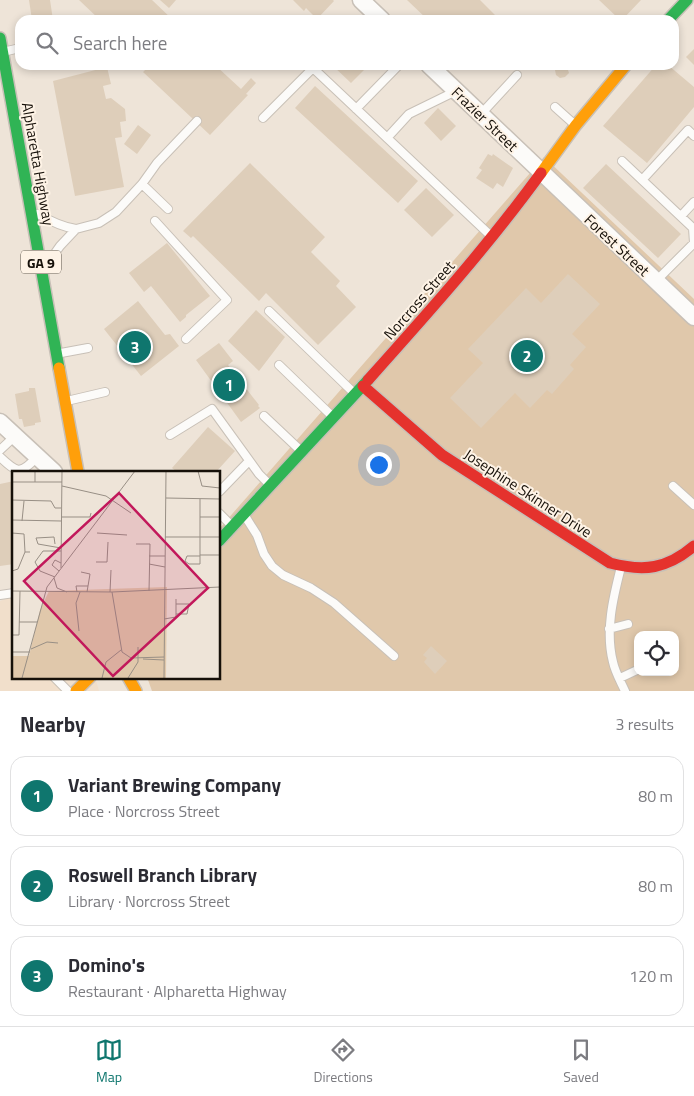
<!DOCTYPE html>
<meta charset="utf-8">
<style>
:root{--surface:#fff;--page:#f7f7f7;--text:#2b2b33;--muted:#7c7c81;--line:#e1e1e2;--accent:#0f766e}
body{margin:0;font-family:"Titillium Web",sans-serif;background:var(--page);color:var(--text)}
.controls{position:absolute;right:15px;bottom:15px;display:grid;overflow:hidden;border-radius:10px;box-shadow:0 2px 8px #0003}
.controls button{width:45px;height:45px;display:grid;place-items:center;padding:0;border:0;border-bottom:1px solid var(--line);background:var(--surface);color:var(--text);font:25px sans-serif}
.you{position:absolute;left:378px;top:464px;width:18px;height:18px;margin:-12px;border:4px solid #fff;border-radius:50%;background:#1a73e8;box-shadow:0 0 0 8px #1a73e833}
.badge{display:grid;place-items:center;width:32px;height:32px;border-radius:50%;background:var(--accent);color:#fff;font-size:16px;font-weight:700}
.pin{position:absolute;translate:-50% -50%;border:2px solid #fff;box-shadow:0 1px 5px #0006}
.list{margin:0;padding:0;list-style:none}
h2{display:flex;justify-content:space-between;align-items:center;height:65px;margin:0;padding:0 20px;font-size:21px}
h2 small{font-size:16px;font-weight:400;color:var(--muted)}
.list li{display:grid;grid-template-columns:32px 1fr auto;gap:15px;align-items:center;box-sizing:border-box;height:80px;margin:0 10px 10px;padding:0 10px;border:1px solid var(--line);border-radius:15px}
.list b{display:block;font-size:19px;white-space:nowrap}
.list p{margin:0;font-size:16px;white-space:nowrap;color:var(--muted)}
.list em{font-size:16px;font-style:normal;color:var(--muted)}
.icon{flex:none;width:28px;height:28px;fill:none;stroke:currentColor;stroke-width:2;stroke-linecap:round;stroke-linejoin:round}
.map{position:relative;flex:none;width:694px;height:691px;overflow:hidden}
.search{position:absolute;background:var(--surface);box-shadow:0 2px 8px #0003;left:15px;right:15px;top:15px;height:55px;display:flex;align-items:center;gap:12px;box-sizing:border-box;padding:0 18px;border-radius:15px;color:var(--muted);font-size:19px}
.sheet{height:335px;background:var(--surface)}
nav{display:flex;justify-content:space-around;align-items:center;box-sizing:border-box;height:70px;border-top:1px solid var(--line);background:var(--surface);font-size:14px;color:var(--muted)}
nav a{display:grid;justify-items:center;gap:2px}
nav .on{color:var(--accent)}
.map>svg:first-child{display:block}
.built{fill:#f1dfcb}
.green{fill:#e0c8ab;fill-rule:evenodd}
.building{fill:#deceba}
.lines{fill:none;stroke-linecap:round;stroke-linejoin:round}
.lane-casing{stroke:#c8c0b7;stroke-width:10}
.street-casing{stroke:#c8c0b7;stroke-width:19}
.fast-casing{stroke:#c8c0b7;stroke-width:14}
.slow-casing{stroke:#c8c0b7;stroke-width:14}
.jam-casing{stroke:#c8c0b7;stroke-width:14}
.lane{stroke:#fcfbf9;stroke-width:8}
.street{stroke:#fcfbf9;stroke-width:16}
.fast{stroke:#30b455;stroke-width:11}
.slow{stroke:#ff9f0a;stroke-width:11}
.jam{stroke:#e5322d;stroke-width:11}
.labels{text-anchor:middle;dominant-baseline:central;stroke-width:4;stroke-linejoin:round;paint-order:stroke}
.shield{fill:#fef3e6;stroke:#5c544b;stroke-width:1}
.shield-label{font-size:14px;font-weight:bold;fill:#161009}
.street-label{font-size:15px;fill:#161009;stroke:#fef3e6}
.inset-road{fill:none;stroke:#988f85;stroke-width:1}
.view{fill:#c2185b;fill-opacity:0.15;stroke:#c2185b;stroke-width:2.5}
.inset-edge{fill:none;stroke:#161009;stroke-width:2.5}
</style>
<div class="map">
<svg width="694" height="691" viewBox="0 0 694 691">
<rect width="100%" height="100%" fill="#eee4d8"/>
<path class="built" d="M14,596V677H95L99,691H0V601Z"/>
<path class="green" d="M544,157L694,299V691H152L147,677H219V529ZM638,635H675V672H638Z"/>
<path class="building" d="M29,0H50L53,20H32Z
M79,0H152L173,20H117L114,17L111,20H100Z
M160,0H176L169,8Z
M293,0H333L334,1L317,19L306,8L304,11Z
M407,0H480L499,19L428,20Z
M599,0H641L622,20H620Z
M694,49V65L686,57Z
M150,65H215L241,89L251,78L256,83L246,94L248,95L210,135L143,72Z
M332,65H369L351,83Z
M548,65H572L568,70L569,73L565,77L560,78L556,75L555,70Z
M656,65H668L694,87V107L647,163L603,126Z
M107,67L111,84L103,86L106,99L111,98L125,109L126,121L120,122L122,137L115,138L124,187L75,196L53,81Z
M315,86L418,181L398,203L295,108Z
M438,108L456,126L441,141L424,123Z
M138,125L151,135L137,154L124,144Z
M488,154L492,156L493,154L513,168L503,187L497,183L493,189L476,178L482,170L479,168Z
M250,163L325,237L311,252L340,281L336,286L356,307L318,345L266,293L259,301L193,236L191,238L183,231Z
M606,164L681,234L658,258L583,188Z
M426,188L454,215L432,237L404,210Z
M167,243L210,296L186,315V317L180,322L151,286L144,292L129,273Z
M568,274L600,304L572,334L586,347L570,365L574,369L552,394L547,390L530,408L515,393L481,428L450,398L483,363L468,349L526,288L541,303Z
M138,301L165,335L170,334L179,346L141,376L104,329Z
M256,310L285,337L259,371L228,341Z
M219,343L233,361L228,365L259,405L258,406L260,408L241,422L196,360Z
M29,388H35L41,422L35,423V425L24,427L22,419H19L15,394L29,391Z
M208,427L235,451L216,472H177L172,468Z
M14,481V564L0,566V484Z
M431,646L447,661L435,674L424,662L427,658L423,655Z"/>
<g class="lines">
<defs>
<path id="lane" d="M7,51L20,48
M555,107L574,124
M356,109L399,65
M481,114L517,75
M263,118L313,68L491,236
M387,138L409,114L456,91
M622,161L693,228L694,243L656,281
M642,180L688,130L694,136
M142,184L168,209
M38,214C50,221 62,227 76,229L60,246L48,263
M681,216L694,202
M155,221L227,300L186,339
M76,229L99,223L116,212L142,184L157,163L197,121
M269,311L354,393
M61,353L88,348
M279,365L332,416
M71,400L105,392
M264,416L300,450
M170,435L212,409L259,474L269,484
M0,450L15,436
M0,457C17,473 20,475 37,457
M673,486L694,505
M219,492L249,461
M219,513L231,525
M245,516L257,535L264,554L272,566L283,575L311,588L334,603L394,656
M621,567C613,598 605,631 613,662C615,672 621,682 625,691
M0,595L14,593
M609,629L628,624
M54,677L68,691
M620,678L637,670"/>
<path id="street" d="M361,0L382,20
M429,65L694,317
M0,422L54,472"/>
<path id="fast" d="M668,20L687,0
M0,38L59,368
M219,541L368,380"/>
<path id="slow" d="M541,173L576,125L626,65
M59,368L78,472
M128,677L136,691
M76,691L90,677"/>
<path id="jam" d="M368,380C428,313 488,246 541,173
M363,386L442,455L610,563C644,572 667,569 694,546"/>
</defs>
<use href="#lane" class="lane-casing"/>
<use href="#street" class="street-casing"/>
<use href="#fast" class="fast-casing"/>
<use href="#slow" class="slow-casing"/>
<use href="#jam" class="jam-casing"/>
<use href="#lane" class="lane"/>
<use href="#street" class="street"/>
<use href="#fast" class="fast"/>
<use href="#slow" class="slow"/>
<use href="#jam" class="jam"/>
</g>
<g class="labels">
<rect class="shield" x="21" y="250.5" width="40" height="23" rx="4"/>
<g class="shield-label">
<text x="41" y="262">GA 9</text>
</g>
<g class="street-label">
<text transform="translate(485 119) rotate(44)">Frazier Street</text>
<text transform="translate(38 164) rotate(80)">Alpharetta Highway</text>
<text transform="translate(617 245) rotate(43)">Forest Street</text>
<text transform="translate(419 300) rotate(-49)">Norcross Street</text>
<text transform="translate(528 493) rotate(33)">Josephine Skinner Drive</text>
</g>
</g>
<g transform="translate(12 471)">
<rect width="208" height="208" fill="#eee4d8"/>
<path d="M155,116L154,207H0V185H17L28,139L37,120Z" fill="#e0c8ab"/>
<path class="inset-road" d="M23,0V11H50M186,0L190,15L208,17M0,11H23M50,15L94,25L119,42M154,27L208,28M0,29L39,30L43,37H49M49,46H78L79,42M188,46H208M0,49L49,50M10,50L12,30M0,62L12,63L13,81M85,62L115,64M153,66H208M43,73L42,66L24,67L26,73L49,77M124,73H138L137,120M188,84H208M137,85H153M188,85H175L173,90L177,93H188V28M84,91H95L96,71M137,93L153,96M49,97L50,0M0,100L6,98L13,81H18M47,100L40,94L43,89L49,92M69,101L78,103L75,121M43,106L28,100L23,91L31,80H49M42,107L45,117L55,121M0,120L100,121L208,116M65,121L64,115H76M98,121L99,99M100,121L110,181L119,187L152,186M164,143H175L177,133H164M152,148L164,146V128M7,151H25M67,160L64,132L68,121M0,164H7L8,120M19,178L35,171L46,172M0,181H18M131,188L152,189M10,207L35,116L123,0M90,207L94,191L109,179M116,207L126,191V176M152,207L154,0"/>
<path class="view" d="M107,22L196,117L101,205L12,110Z"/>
<rect width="208" height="208" class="inset-edge"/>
</g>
</svg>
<div class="controls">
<button><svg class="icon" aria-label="locate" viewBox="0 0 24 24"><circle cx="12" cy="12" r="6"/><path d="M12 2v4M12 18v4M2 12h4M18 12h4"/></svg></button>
</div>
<div class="you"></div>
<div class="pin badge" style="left:229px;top:385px">1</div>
<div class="pin badge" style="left:527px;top:356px">2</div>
<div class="pin badge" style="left:135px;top:347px">3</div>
<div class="search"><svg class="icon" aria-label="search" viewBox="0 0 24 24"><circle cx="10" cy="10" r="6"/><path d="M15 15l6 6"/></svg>Search here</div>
</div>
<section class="sheet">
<h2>Nearby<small>3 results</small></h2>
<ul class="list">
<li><span class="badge">1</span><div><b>Variant Brewing Company</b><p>Place · Norcross Street</p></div><em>80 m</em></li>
<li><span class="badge">2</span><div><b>Roswell Branch Library</b><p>Library · Norcross Street</p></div><em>80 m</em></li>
<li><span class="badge">3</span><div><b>Domino's</b><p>Restaurant · Alpharetta Highway</p></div><em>120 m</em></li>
</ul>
</section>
<nav>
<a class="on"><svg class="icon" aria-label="map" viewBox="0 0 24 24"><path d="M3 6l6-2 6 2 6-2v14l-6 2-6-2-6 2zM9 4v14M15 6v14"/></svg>Map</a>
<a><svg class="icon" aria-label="directions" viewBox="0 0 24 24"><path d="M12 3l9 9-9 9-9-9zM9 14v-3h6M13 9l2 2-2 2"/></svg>Directions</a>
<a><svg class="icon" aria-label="saved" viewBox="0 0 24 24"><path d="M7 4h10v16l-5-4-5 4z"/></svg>Saved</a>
</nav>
